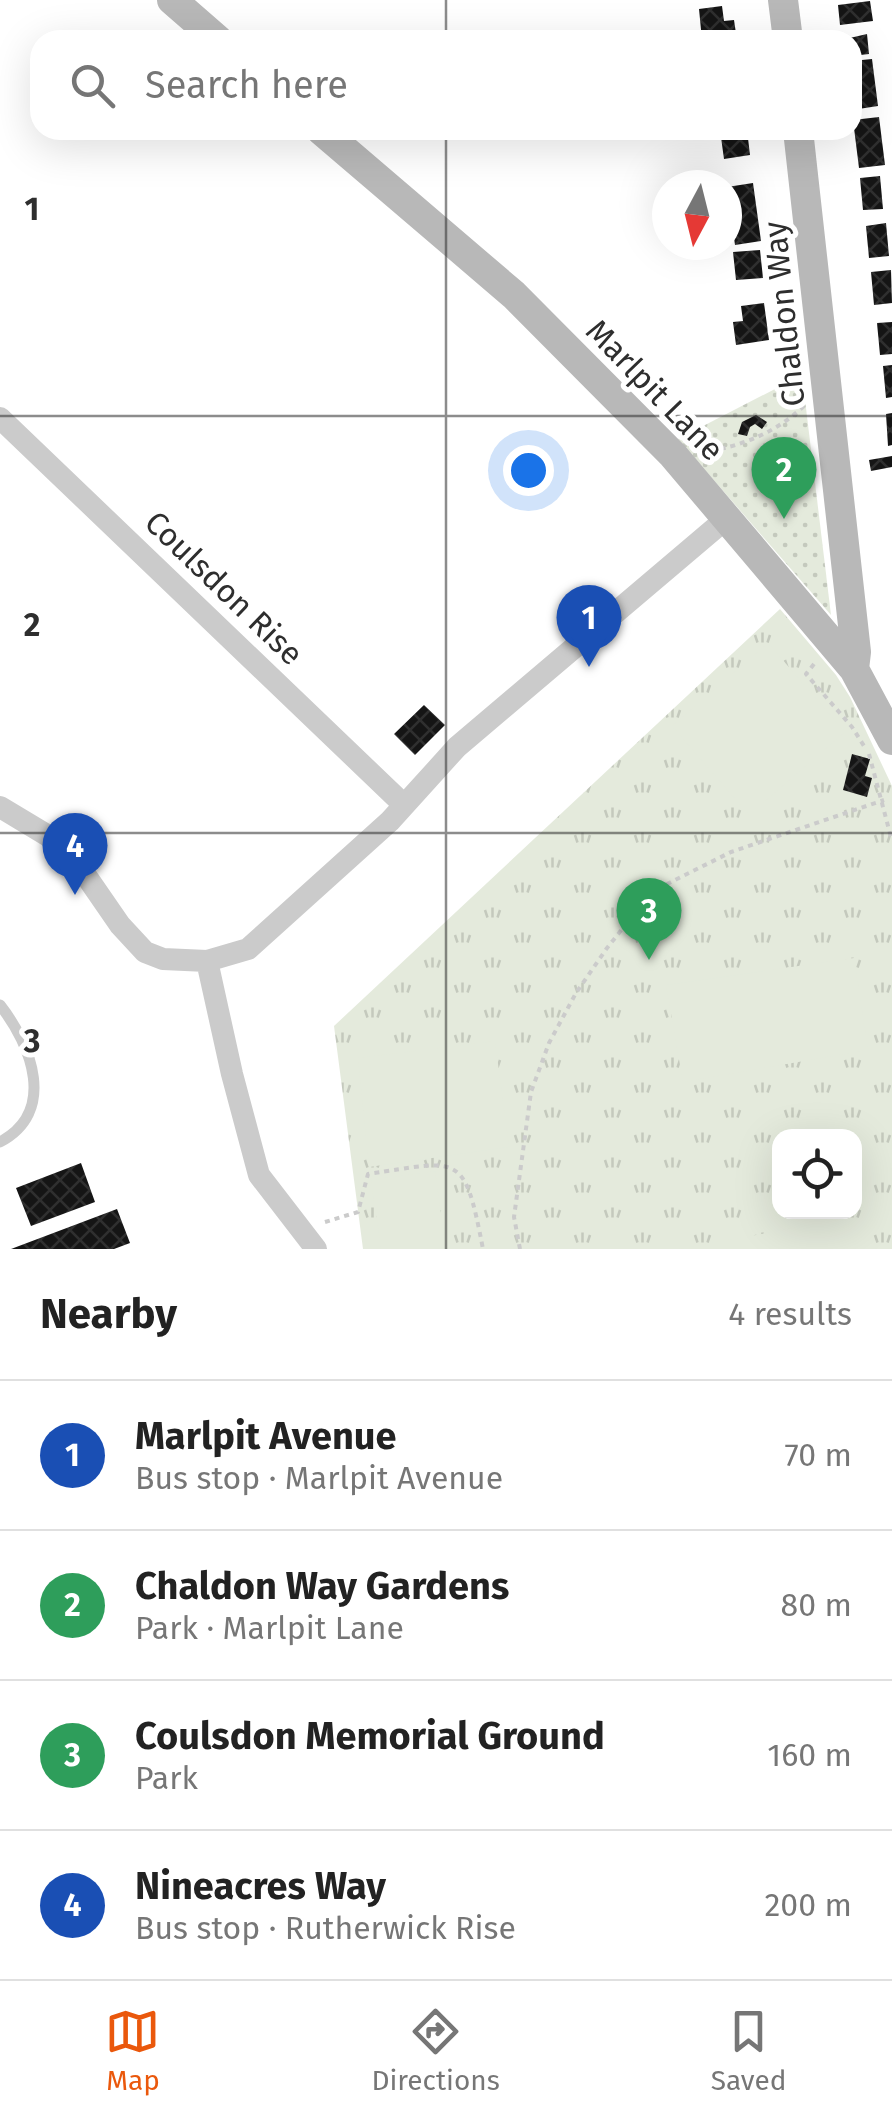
<!DOCTYPE html>
<meta charset="utf-8">
<style>
:root{--surface:#fff;--page:#f6f6f6;--text:#222;--muted:#767676;--line:#e0e0e0;--accent:#ea580c}
body{margin:0;font-family:"Fira Sans",sans-serif;background:var(--page);color:var(--text)}
.controls{position:absolute;right:30px;bottom:30px;display:grid;overflow:hidden;border-radius:20px;box-shadow:0 10px 40px #0002}
.controls button{width:90px;height:90px;display:grid;place-items:center;padding:0;border:0;border-bottom:2px solid var(--line);background:var(--surface);color:var(--text);font:50px sans-serif}
.compass{position:absolute;left:652px;top:170px;width:90px;height:90px;border-radius:50%;background:var(--surface);box-shadow:0 10px 40px #0002;rotate:187deg}
.you{position:absolute;left:528px;top:470px;width:35px;height:35px;margin:-25px;border:8px solid #fff;border-radius:50%;background:#1a73e8;box-shadow:0 0 0 15px #1a73e833}
.badge{display:grid;place-items:center;width:65px;height:65px;border-radius:50%;background:var(--accent);color:#fff;font-size:32px;font-weight:700}
.pin{position:absolute;translate:-50% -82px;filter:drop-shadow(0 2px 5px #0008)}
.pin::after{content:'';position:absolute;top:52px;width:35px;height:30px;background:inherit;clip-path:polygon(0 0,100% 0,50% 100%)}
.list{margin:0;padding:0;list-style:none}
h2{display:flex;justify-content:space-between;align-items:center;height:130px;margin:0;padding:0 40px;font-size:42px}
h2 small{font-size:32px;font-weight:400;color:var(--muted)}
.list li{display:grid;grid-template-columns:65px 1fr auto;gap:30px;align-items:center;box-sizing:border-box;height:150px;padding:0 40px;border-top:2px solid var(--line)}
.list b{display:block;font-size:38px;white-space:nowrap}
.list p{margin:0;font-size:32px;white-space:nowrap;color:var(--muted)}
.list em{font-size:32px;font-style:normal;color:var(--muted)}
.icon{flex:none;width:55px;height:55px;fill:none;stroke:currentColor;stroke-width:2;stroke-linecap:round;stroke-linejoin:round}
.map{position:relative;flex:none;width:892px;height:1249px;overflow:hidden}
.search{position:absolute;background:var(--surface);box-shadow:0 10px 40px #0002;left:30px;right:30px;top:30px;height:110px;display:flex;align-items:center;gap:25px;box-sizing:border-box;padding:0 35px;border-radius:30px;color:var(--muted);font-size:38px}
.sheet{height:730px;background:var(--surface)}
nav{display:flex;justify-content:space-around;align-items:center;box-sizing:border-box;height:140px;border-top:2px solid var(--line);background:var(--surface);font-size:28px;color:var(--muted)}
nav a{display:grid;justify-items:center;gap:5px}
nav .on{color:var(--accent)}
.map>svg:first-child{display:block}
.grass{fill:url(#grass-tufts);fill-rule:evenodd}
.garden{fill:url(#garden-dots)}
.pitch{fill:#e4eadc}
.building{fill:url(#building-cross-hatch)}
.lines{fill:none;stroke-linecap:round;stroke-linejoin:round}
.path{stroke:#cbcbcb;stroke-width:4;stroke-dasharray:5 5;stroke-linecap:butt}
.lane{stroke:#cbcbcb;stroke-width:11}
.street{stroke:#cbcbcb;stroke-width:22}
.secondary{stroke:#b8b8b8;stroke-width:30}
.grid{fill:none;stroke:#2e2e2e;stroke-width:2.5;stroke-opacity:0.55}
.labels{text-anchor:middle;dominant-baseline:central;stroke-width:10;stroke-linejoin:round;paint-order:stroke}
.street-label{font-size:32px;fill:#2e2e2e;stroke:#fff}
.grid-label{font-size:32px;text-anchor:middle;font-weight:bold;fill:#2e2e2e;stroke:#fff;stroke-width:10;stroke-linejoin:round;paint-order:stroke}
</style>
<div class="map">
<svg width="892" height="1249" viewBox="0 0 892 1249">
<defs>
<pattern id="grass-tufts" width="24" height="20" patternUnits="userSpaceOnUse" patternTransform="scale(2.5)"><rect width="24" height="20" fill="#e4eadc"/><path d="M3 7l-1-3M5 7V3M7 7l1-3M15 17l-1-3M17 17v-4M19 17l1-3" fill="none" stroke="#c4c9bd"/></pattern>
<pattern id="garden-dots" width="8" height="8" patternUnits="userSpaceOnUse" patternTransform="scale(2.5)"><rect width="8" height="8" fill="#e4eadc"/><path d="M2 2h.1M6 6h.1" fill="none" stroke="#c4c9bd" stroke-width="1.8" stroke-linecap="round"/></pattern>
<pattern id="building-cross-hatch" width="8" height="8" patternUnits="userSpaceOnUse" patternTransform="scale(2.5)"><rect width="8" height="8" fill="#151515"/><path d="M0 0l8 8M0 8l8-8" fill="none" stroke="#2f2f2f"/></pattern>
</defs>
<rect width="100%" height="100%" fill="#fff"/>
<path class="grass" d="M780,609L836,675L850,697L892,786V1249H363L334,1026ZM780,1136H854V1212H780Z"/>
<path class="garden" d="M802,375L831,615L678,439Z"/>
<path class="pitch" d="M768,643L845,732L749,815L672,726Z
M854,958L868,1050L683,1082L666,985Z
M495,1041L509,1147L369,1167L358,1058Z
M435,1171L446,1249H381L371,1180Z
M849,1218L855,1249H679Z"/>
<path class="building" d="M870,1L873,21L840,25L838,5Z
M722,6L724,21L734,20L737,40H702L699,9Z
M867,34L869,54L852,56V40H841Z
M872,59L878,106L852,110V61Z
M879,117L885,165L859,168L853,120Z
M720,130H747L750,155L724,159Z
M880,176L883,209L863,210L860,178Z
M753,183L761,241L735,245L727,187Z
M886,223L889,256L869,258L866,226Z
M760,250L763,278L736,280L733,252Z
M891,270L892,303L874,305L871,272Z
M764,303L769,340L736,345L733,322L743,321L741,306Z
M892,322V354L880,355L877,323Z
M892,365V397L886,398L883,366Z
M892,413V445L888,446L886,414Z
M756,415L767,422L762,429L755,424L750,427L747,436L738,434L742,422Z
M892,456V467L871,471L869,460Z
M424,705L445,725L415,755L394,734Z
M852,754L870,759L865,776L872,778L867,797L843,790Z
M81,1163L95,1202L31,1226L16,1188Z
M117,1209L130,1243L114,1249H11Z"/>
<g class="lines">
<path class="path" d="M701,453C741,446 774,434 804,406
M814,664L806,674L852,727L864,746
M869,754L892,841
M325,1222L358,1212L368,1174C461,1160 464,1151 483,1249
M520,1249L514,1217L531,1092L549,1043L576,993L607,948L635,913L665,885L731,852L884,800"/>
<path class="lane" d="M0,1005C32,1046 57,1112 0,1142"/>
<path class="street" d="M0,418L403,804
M0,807L50,837L71,854L120,925L145,952L163,959L207,961L248,949L390,821L457,747L727,518
M207,961L232,1074L259,1175L316,1249"/>
<path class="secondary" d="M172,0L218,40
M783,0L788,40
M321,130L514,295L673,455L854,669L892,740
M798,130L856,652L854,669"/>
</g>
<path class="grid" d="M446,0V40M446,130V1249M0,416H892M0,833H892"/>
<g class="labels">
<g class="street-label">
<text transform="translate(784 314) rotate(-96)">Chaldon Way</text>
<text transform="translate(655 390) rotate(46)">Marlpit Lane</text>
<text transform="translate(224 588) rotate(44)">Coulsdon Rise</text>
</g>
</g>
<g class="grid-label">
<text x="32" y="220">1</text>
<text x="32" y="636">2</text>
<text x="32" y="1052">3</text>
</g>
</svg>
<div class="controls">
<button><svg class="icon" aria-label="locate" viewBox="0 0 24 24"><circle cx="12" cy="12" r="6"/><path d="M12 2v4M12 18v4M2 12h4M18 12h4"/></svg></button>
</div>
<svg class="compass" viewBox="-18 -18 36 36"><path d="M0-13l5 13h-10z" fill="#e53935"/><path d="M0 13l5-13h-10z" fill="#767676"/></svg>
<div class="you"></div>
<div class="pin badge" style="left:589px;top:667px;background:#1a4fb4">1</div>
<div class="pin badge" style="left:784px;top:519px;background:#2e9e5b">2</div>
<div class="pin badge" style="left:649px;top:960px;background:#2e9e5b">3</div>
<div class="pin badge" style="left:75px;top:895px;background:#1a4fb4">4</div>
<div class="search"><svg class="icon" aria-label="search" viewBox="0 0 24 24"><circle cx="10" cy="10" r="6"/><path d="M15 15l6 6"/></svg>Search here</div>
</div>
<section class="sheet">
<h2>Nearby<small>4 results</small></h2>
<ul class="list">
<li><span class="badge" style="background:#1a4fb4">1</span><div><b>Marlpit Avenue</b><p>Bus stop · Marlpit Avenue</p></div><em>70 m</em></li>
<li><span class="badge" style="background:#2e9e5b">2</span><div><b>Chaldon Way Gardens</b><p>Park · Marlpit Lane</p></div><em>80 m</em></li>
<li><span class="badge" style="background:#2e9e5b">3</span><div><b>Coulsdon Memorial Ground</b><p>Park</p></div><em>160 m</em></li>
<li><span class="badge" style="background:#1a4fb4">4</span><div><b>Nineacres Way</b><p>Bus stop · Rutherwick Rise</p></div><em>200 m</em></li>
</ul>
</section>
<nav>
<a class="on"><svg class="icon" aria-label="map" viewBox="0 0 24 24"><path d="M3 6l6-2 6 2 6-2v14l-6 2-6-2-6 2zM9 4v14M15 6v14"/></svg>Map</a>
<a><svg class="icon" aria-label="directions" viewBox="0 0 24 24"><path d="M12 3l9 9-9 9-9-9zM9 14v-3h6M13 9l2 2-2 2"/></svg>Directions</a>
<a><svg class="icon" aria-label="saved" viewBox="0 0 24 24"><path d="M7 4h10v16l-5-4-5 4z"/></svg>Saved</a>
</nav>
